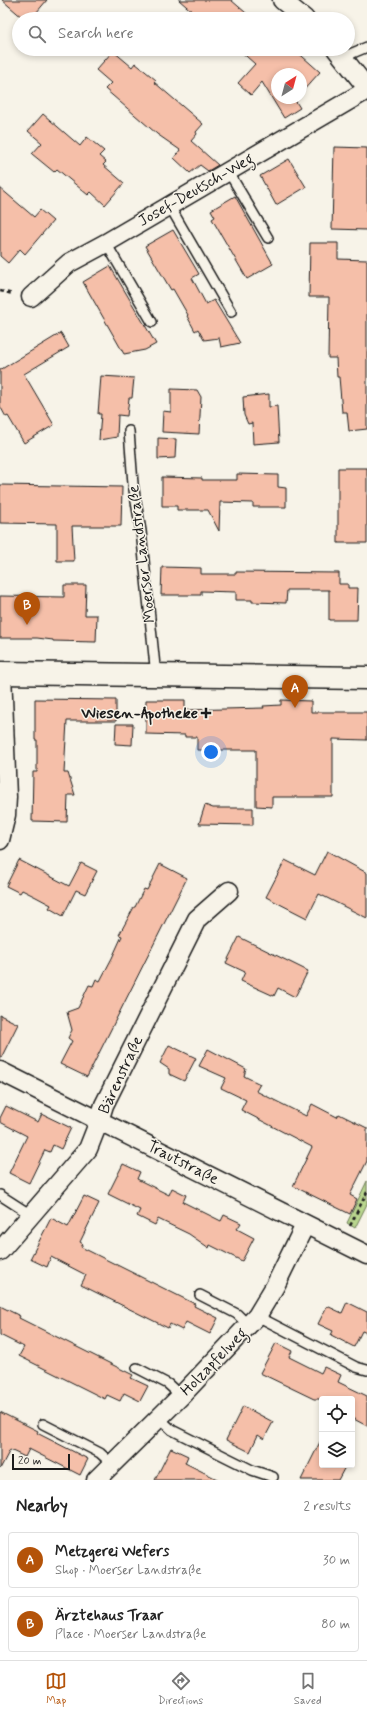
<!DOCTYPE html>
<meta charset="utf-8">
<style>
:root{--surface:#fff;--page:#f6f6f6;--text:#222;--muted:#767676;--line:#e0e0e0;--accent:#b45309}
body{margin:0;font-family:Mynerve,sans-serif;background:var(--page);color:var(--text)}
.controls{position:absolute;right:12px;bottom:12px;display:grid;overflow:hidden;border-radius:4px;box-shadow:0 2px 6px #0003}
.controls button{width:36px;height:36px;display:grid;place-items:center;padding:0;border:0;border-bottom:1px solid var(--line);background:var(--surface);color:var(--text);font:20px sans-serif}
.compass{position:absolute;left:271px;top:68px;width:36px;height:36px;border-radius:50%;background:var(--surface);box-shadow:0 2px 6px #0003;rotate:36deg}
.scale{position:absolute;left:12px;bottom:10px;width:58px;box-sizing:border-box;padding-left:4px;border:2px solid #1c1c1c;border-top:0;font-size:11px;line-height:14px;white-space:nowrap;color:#1c1c1c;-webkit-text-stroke:3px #f7f3e8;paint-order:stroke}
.you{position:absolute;left:211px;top:752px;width:14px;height:14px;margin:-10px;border:3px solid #fff;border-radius:50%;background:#1a73e8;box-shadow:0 0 0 6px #1a73e833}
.badge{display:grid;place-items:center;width:26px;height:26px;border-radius:50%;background:var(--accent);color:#fff;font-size:13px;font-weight:700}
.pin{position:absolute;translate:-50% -33px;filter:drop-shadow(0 1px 2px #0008)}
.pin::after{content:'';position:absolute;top:21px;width:14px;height:12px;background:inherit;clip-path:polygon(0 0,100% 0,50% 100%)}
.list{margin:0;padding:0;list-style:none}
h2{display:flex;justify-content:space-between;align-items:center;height:52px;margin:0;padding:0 16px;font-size:17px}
h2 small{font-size:13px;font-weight:400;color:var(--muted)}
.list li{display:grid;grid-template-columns:26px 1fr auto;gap:12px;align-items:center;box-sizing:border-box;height:56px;margin:0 8px 8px;padding:0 8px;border:1px solid var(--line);border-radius:4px}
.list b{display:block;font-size:15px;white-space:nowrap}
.list p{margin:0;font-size:13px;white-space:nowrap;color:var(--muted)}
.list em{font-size:13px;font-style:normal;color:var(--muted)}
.icon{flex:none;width:22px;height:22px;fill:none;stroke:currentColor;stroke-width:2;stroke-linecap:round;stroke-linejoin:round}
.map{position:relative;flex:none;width:367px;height:1480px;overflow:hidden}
.search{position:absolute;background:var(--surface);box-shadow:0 2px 6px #0003;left:12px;right:12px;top:12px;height:44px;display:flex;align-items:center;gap:10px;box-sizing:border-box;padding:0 14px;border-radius:22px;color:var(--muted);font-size:15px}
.sheet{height:180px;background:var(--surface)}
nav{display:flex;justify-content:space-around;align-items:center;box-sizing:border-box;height:56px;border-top:1px solid var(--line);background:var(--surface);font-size:11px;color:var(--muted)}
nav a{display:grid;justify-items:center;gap:2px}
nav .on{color:var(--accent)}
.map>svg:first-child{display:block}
.green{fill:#b9d68e;stroke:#6a7955}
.building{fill:#f5bfa9;stroke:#1c1c1c}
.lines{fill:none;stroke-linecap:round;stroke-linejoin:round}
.service-casing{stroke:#1c1c1c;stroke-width:12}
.minor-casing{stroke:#1c1c1c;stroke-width:21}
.secondary-casing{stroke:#1c1c1c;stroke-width:25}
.path{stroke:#1c1c1c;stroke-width:2.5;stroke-dasharray:4 3;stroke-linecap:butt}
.service{stroke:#f7f3e8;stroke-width:9}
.minor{stroke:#f7f3e8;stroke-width:18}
.secondary{stroke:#f7f3e8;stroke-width:22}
.poi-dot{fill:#1c1c1c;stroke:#f7f3e8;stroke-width:1.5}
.labels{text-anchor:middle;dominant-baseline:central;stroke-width:3;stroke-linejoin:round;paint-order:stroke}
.street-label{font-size:16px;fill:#1c1c1c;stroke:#f7f3e8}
.poi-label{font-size:16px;font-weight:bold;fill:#1c1c1c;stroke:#f7f3e8;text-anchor:end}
</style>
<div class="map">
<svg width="367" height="1480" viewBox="0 0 367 1480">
<rect width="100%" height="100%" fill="#f7f3e8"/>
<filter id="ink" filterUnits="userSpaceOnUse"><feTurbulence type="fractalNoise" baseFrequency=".025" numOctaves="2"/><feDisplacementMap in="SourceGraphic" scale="8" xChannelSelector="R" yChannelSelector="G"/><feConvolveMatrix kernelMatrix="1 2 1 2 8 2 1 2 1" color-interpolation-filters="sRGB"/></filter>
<g filter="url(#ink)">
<path class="green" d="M367,1181V1204L355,1228L347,1223Z"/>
<path class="building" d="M2,0H47L31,19H24Z
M179,0H231L253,19H201Z
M238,49H294L320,72L301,93V74H277V98H297L295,100L300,108L284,118L262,82L251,95L238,83L255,64Z
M113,51L132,67L135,63L156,80L154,82L203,124L196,132L197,134L191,141L218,165L208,171L200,165L190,173L174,158L180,150L157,134L105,89L111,83L96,70Z
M43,114L80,146L87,137L104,151L99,156L106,162L103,165L124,183L105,205L91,192L88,195L57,169L54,172L32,154L42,143L28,131Z
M334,147L367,148V230L332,229Z
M289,159L306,187L276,205L260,176Z
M0,188L34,217L40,210L53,221L25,254L20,249L8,263L0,256Z
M235,196L273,264L247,279L212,219L215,217L211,210Z
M173,230L199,274L192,278L206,304L214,300L240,343L221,347L219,338L204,340L198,329L195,331L187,316L188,315L173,289L171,290L145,246Z
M310,243H338V259L367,260V429L349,431L347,412H342L339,377H337L336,358H328L329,297H309Z
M110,266L156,344L145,350L124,354L83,282Z
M61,333L69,347L24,374L54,425L24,443L8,416L6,417L0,406V370Z
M101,376L134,378L132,398H129L127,416L118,415L117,437L99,440L101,414H98Z
M171,389L197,390L201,397L199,434L162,432L163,411L171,412Z
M269,394V407L277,406L279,442L253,444L252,423L248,424L244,415L243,397Z
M158,438L176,439L175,458L158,459Z
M338,468H367V543H338Z
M237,474L278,475V487L286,488V507H253V503L220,502L219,531L208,510H177V506H162V477L202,478V480H237Z
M0,485L122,487L121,526H72L74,561H57V524L0,523Z
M162,567L201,568V574H236V572L339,573V584H348V588H358L357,620H329V590H287L286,603L252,602V600H236V592L201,591V595H161Z
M64,585H86L85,615H97L96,642L53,641V640L37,638H0V596L64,597Z
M35,699L116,700V721H67L64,773H68L75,795H68L67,822L32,821L33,772H37V740H35Z
M146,700H185V710L264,708L263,706L281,705V700L311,701V712H367V740L333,739V797H272V807L256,806V750H197V737H185V735L146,734Z
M116,724H133L132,745L115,744Z
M205,805L213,808H253V825L199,824Z
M327,851L367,873V918L319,894L307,918L266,897L285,860L315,875Z
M19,860L69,886L81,863L97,871L85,894L76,890L63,916L49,908L51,905L36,897L22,890L20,893L6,886Z
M160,864L187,878L87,1077L60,1064L72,1041L68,1038L72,1030L67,1012L78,1008L89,985L93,986L96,979L100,981L112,958L122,936L119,935L134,907H135L144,889L147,890Z
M239,937L308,971L295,997L278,988L274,996L241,981L245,972L226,963Z
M0,1015L18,1024L0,1060Z
M169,1045L196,1058L184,1081L169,1074V1069L160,1063Z
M208,1049L246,1069L244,1076L260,1084L256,1091L306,1116L312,1104L337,1117L339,1114L367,1128V1161L350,1195L357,1199L350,1214L293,1186L312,1147L241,1110L246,1100L221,1088L226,1078L199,1066Z
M6,1106L38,1122L42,1114L71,1128L61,1149L53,1145L50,1152L45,1150L29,1183L9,1173L27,1136L0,1122V1118Z
M123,1164L140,1172L137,1179L169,1195L172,1188L186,1195L183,1202L221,1221L224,1215L241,1223L237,1229L254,1238L242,1261L210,1245L209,1248L189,1234L158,1219L155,1225L137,1216L140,1210L108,1194Z
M84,1196L99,1203L80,1242L83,1244L81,1247L195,1304L194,1306L218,1318L210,1334L186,1322L182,1330L170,1324L168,1328L81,1285L86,1275L51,1257L47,1267L30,1259L51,1218L68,1227Z
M347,1302L367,1312V1333L362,1331L354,1347L331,1335L333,1331L318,1324L327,1306L342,1313Z
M0,1306L20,1316L19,1318L133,1375L131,1378L148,1386L140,1401L124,1393L120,1401L107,1395L105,1399L19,1356L24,1347L0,1335Z
M276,1343L292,1351L289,1357L321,1373L324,1367L341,1375L338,1382L367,1396V1426L352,1418V1399H314L260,1373Z
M243,1406L273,1422L264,1439L258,1435L250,1452L226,1440Z
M0,1412L38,1431L37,1433L88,1459L80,1475L29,1449L25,1457L10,1450L0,1469Z
M322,1438V1465H346L338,1480H301Z
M171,1448L188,1456L185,1463L219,1480H155Z"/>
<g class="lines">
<defs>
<path id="service" d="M343,57L367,47
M228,171L268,238
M169,205L231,312
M106,243L152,322
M129,431L133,484L141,531L156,676
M0,1195L31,1215
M200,1295L237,1314L249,1326
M257,1316L356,1367L367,1370
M137,1368L168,1384L181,1396
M159,1418L172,1430L252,1470L273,1477
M43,1424L100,1453L112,1464"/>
<path id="minor" d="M282,0L305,19
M336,49L367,88
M31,297L69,263L106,243L367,90
M0,840L6,815L7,797L2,673
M0,1071L367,1255
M0,1251L88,1149L99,1121L104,1105L197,919L229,891
M96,1480L181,1396L257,1316L275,1286L305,1225"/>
<path id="secondary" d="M0,673L367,678"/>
</defs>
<use href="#service" class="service-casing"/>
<use href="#minor" class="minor-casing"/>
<use href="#secondary" class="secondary-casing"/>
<path class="path" d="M0,291L13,294
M350,1226L367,1192"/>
<use href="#service" class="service"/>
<use href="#minor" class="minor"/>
<use href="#secondary" class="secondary"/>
</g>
</g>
<path class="poi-dot" d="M204 707h4v4h4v4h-4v4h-4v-4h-4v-4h4z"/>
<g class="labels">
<g class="street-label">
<text transform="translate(196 190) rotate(-30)">Josef-Deutsch-Weg</text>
<text transform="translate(142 554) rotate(-97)">Moerser Landstraße</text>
<text transform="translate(121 1075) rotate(-65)">Bärenstraße</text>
<text transform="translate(183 1163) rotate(27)">Trautstraße</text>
<text transform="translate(214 1362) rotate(-46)">Holzapfelweg</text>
</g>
<g class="poi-label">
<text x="198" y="713">Wiesen-Apotheke</text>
</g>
</g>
</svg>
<div class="controls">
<button><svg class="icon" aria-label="locate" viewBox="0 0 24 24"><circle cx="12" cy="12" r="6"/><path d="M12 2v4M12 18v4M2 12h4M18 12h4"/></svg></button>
<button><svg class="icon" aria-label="layers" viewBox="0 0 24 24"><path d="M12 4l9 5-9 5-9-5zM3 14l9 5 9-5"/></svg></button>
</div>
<svg class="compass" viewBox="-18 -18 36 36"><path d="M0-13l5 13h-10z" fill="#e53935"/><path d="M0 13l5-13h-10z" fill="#767676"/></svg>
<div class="scale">20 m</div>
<div class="you"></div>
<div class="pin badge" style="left:295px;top:708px">A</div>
<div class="pin badge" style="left:27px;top:625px">B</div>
<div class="search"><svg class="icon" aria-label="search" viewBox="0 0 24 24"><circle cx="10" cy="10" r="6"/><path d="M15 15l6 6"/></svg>Search here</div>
</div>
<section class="sheet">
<h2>Nearby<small>2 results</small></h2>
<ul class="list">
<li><span class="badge">A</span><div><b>Metzgerei Wefers</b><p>Shop · Moerser Landstraße</p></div><em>30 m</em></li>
<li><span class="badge">B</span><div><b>Ärztehaus Traar</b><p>Place · Moerser Landstraße</p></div><em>80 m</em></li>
</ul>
</section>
<nav>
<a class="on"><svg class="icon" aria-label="map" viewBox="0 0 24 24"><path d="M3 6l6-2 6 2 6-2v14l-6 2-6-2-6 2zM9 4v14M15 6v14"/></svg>Map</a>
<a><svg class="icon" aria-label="directions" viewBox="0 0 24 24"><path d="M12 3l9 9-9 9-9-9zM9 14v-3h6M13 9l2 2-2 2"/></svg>Directions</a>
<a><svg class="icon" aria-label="saved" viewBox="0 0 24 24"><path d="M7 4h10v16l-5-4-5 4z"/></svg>Saved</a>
</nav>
